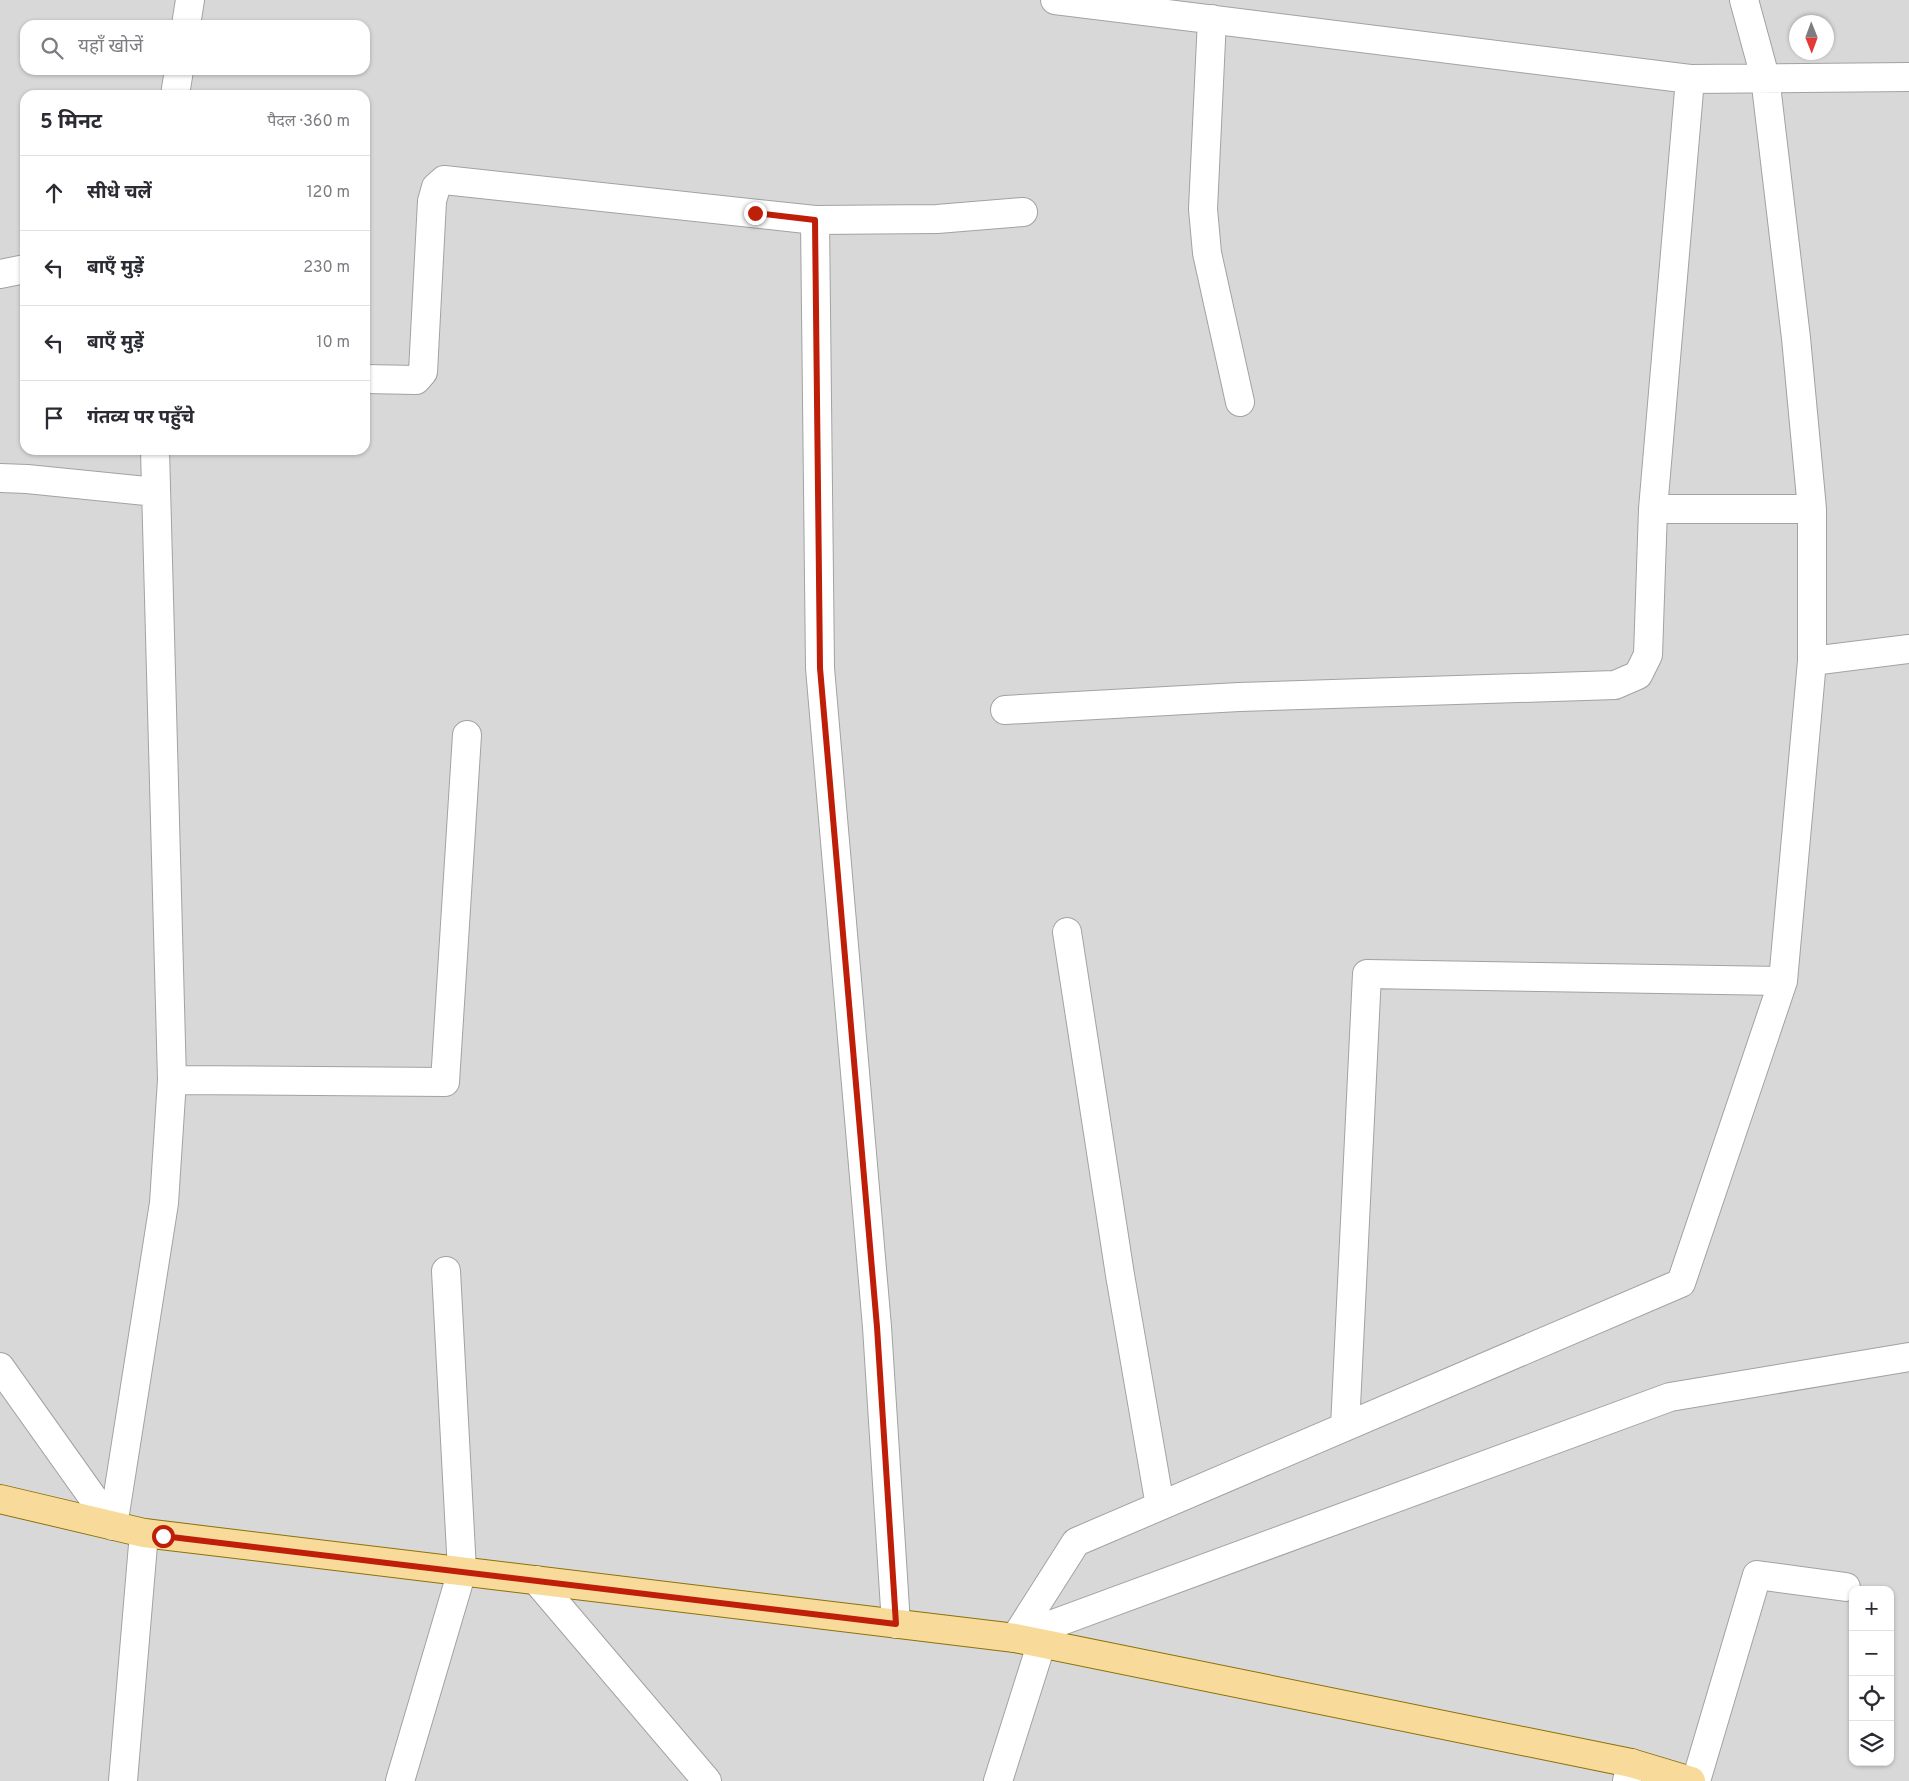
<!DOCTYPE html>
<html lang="hi">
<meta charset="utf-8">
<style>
:root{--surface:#fff;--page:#f2f2f3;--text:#2b2b33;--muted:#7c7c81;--line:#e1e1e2}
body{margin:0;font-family:Overpass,"Noto Sans Devanagari",sans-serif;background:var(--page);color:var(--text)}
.controls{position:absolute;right:15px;bottom:15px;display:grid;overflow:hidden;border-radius:10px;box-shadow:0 1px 4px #0004}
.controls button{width:45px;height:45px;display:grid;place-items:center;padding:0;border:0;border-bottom:1px solid var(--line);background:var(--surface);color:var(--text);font:25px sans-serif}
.compass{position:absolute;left:1789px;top:15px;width:45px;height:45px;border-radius:50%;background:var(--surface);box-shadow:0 1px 4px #0004;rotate:179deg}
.stop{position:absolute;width:15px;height:15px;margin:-11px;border:4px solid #bf1e08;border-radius:50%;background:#fff}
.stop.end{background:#bf1e08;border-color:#fff;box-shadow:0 1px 5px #0008}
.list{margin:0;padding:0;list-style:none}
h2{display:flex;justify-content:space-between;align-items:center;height:65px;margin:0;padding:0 20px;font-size:21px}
h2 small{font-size:16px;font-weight:400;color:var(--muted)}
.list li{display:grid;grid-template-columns:32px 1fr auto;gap:15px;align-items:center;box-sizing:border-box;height:75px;padding:0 20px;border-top:1px solid var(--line)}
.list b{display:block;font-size:19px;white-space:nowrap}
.list em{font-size:16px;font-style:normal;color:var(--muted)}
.icon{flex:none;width:28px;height:28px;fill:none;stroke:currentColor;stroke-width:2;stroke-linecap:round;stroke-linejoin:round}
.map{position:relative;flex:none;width:1909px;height:1781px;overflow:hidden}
.search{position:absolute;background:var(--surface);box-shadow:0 1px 4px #0004;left:20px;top:20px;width:350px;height:55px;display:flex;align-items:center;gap:12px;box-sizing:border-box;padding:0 18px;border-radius:15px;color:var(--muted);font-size:19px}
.panel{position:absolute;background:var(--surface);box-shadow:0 1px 4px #0004;left:20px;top:90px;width:350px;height:365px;border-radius:15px}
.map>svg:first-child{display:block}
.residential{fill:#d9d8d8;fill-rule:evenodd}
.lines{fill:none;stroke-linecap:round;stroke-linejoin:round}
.minor-casing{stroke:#a2a2a2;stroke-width:30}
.major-casing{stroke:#8d7106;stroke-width:30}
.minor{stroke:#fff;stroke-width:28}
.major{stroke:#f8db9b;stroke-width:28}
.route{stroke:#bf1e08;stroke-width:6}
</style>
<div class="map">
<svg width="1909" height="1781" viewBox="0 0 1909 1781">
<rect width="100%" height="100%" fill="#eceae1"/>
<path class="residential" d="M0,0H1909V1781H0ZM1796,22H1826V52H1796ZM25,25H365V70H25ZM25,95H365V450H25ZM1853,1590H1890V1762H1853Z"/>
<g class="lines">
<defs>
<path id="minor" d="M1055,0L1690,79L1909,77
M1212,19L1203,209L1207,253L1240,402
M186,25L190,0
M175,95L179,70
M815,220L820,668L877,1327L896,1624
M0,274L25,269
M365,379L416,380L423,372L432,201L436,187L444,180L815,220L937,219L1023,212
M0,478L27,479L156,492
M1653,509L1690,79
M1812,661L1909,649
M1005,710L1239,697L1615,685L1638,675L1648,655L1653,509H1812
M1067,932L1120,1275L1160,1506
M172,1080L445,1082L467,735
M0,1367L113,1526
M1345,1427L1367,974L1783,981
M113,1526L164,1203L172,1080L155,450
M536,1580L707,1781
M1015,1638L1076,1542L1681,1283L1783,981L1812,661V509L1796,338L1765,77L1744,0
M1015,1638L1670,1397L1909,1357
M123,1781L144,1533
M400,1781L462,1571L446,1271
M998,1781L1041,1645
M1627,1781L1631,1763
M1696,1781L1757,1575L1846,1587"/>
<path id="major" d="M0,1499L144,1533L1015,1638L1631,1763L1691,1781"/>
</defs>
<use href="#minor" class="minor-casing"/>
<use href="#major" class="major-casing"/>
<use href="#minor" class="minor"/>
<use href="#major" class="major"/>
</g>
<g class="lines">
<path class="route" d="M163,1536L896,1624L877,1327L820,668L815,220L755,213"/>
</g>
</svg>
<div class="controls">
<button>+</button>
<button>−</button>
<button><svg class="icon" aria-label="locate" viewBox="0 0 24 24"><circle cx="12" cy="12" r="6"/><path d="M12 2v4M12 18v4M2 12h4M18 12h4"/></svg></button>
<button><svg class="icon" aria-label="layers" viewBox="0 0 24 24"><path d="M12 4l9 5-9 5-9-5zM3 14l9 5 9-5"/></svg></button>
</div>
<svg class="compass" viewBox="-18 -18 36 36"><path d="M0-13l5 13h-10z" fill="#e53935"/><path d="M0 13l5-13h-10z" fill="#7c7c81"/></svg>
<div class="stop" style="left:163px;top:1536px"></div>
<div class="stop end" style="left:755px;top:213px"></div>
<div class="search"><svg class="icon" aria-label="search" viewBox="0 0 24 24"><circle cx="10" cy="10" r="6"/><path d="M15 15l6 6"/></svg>यहाँ खोजें</div>
<section class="panel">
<h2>5 मिनट<small>पैदल · 360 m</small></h2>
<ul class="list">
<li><svg class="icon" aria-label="ahead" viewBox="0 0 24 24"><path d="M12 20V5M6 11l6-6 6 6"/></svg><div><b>सीधे चलें</b></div><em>120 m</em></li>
<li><svg class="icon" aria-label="left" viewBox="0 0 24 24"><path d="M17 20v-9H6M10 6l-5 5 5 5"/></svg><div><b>बाएँ मुड़ें</b></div><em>230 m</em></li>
<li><svg class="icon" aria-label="left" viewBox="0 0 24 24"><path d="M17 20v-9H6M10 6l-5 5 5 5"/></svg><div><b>बाएँ मुड़ें</b></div><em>10 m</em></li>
<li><svg class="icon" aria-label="arrive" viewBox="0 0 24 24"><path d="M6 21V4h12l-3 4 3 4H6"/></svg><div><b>गंतव्य पर पहुँचे</b></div></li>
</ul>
</section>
</div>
